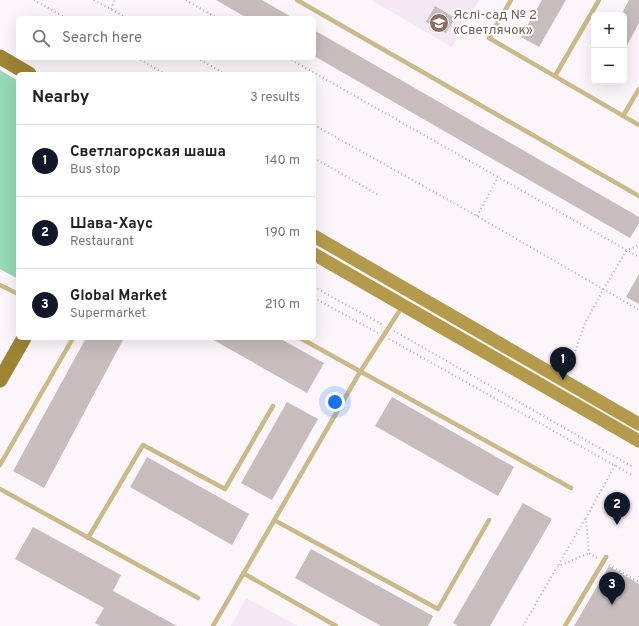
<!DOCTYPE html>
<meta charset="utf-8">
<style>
:root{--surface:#fff;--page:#f6f6f6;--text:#222;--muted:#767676;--line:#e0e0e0;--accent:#111827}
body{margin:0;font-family:Overpass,sans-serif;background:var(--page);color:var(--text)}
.controls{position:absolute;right:12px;top:12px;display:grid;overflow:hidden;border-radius:6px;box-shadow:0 4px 16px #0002}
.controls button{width:36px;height:36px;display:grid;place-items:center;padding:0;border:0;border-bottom:1px solid var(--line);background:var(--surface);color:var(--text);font:20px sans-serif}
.you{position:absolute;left:335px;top:402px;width:14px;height:14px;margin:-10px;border:3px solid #fff;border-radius:50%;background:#1a73e8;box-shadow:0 0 0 6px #1a73e833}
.badge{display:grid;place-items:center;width:26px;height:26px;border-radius:50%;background:var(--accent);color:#fff;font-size:13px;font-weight:700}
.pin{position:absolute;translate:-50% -33px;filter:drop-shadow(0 1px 2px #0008)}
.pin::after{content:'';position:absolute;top:21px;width:14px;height:12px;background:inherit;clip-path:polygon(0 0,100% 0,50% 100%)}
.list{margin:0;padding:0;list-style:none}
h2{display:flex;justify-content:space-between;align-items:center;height:52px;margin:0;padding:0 16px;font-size:17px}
h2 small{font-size:13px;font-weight:400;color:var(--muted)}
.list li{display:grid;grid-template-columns:26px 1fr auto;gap:12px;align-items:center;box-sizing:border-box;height:72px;padding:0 16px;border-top:1px solid var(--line)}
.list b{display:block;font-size:15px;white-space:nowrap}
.list p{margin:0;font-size:13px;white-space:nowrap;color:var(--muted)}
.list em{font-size:13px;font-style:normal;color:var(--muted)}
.icon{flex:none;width:22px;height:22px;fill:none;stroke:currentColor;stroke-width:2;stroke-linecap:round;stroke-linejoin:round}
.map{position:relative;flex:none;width:639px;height:626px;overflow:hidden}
.search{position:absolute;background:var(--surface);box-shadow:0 4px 16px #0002;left:16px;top:16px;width:300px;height:44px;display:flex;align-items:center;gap:10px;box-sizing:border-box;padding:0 14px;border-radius:6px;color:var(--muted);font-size:15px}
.panel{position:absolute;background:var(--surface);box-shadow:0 4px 16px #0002;left:16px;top:72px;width:300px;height:268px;border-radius:6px}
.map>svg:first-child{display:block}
.built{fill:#f4e8f4}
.green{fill:#95d9b6}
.building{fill:#c6bdbc}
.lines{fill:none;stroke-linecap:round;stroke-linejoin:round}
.path{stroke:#b2adb1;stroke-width:2;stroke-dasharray:1 3;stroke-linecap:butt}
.lane{stroke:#caba88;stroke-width:4.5}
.secondary{stroke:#b39b4b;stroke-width:13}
.primary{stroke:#9d8534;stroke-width:15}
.labels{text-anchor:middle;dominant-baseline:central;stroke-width:4;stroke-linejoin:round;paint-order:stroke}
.education-label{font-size:13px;fill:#785e54;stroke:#fff;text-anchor:start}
</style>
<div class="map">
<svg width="639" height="626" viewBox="0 0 639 626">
<rect width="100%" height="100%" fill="#fcf5fb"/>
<path class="built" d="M371,0H479L452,47Z
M246,598L298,626H231Z"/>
<path class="green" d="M0,70L18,81V279L0,269Z"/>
<path class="building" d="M216,0H262L293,18H247Z
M542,0H566L539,47L521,37Z
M629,0H639V23L624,51V15H621Z
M435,6L455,18L446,33L426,22Z
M314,30L639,217V223L630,238L314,56Z
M639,274V304L626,297Z
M86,338H124L44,488L13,471Z
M210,338H279L324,363L307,393Z
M392,397L514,467L498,496L375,426Z
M287,402L318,419L272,500L241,483Z
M147,457L249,514L232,545L130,487Z
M523,503L552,519L490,626H458L453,623Z
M33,527L121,575L113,591L177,626H101L95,623L104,608L15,559Z
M311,549L433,616L428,626H381L295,578Z
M609,566L639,584V626H574Z"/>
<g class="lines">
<path class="path" d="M34,0L66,18
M94,0L127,18
M186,0L217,18
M111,9L115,0
M137,58L165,74
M197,58L225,74
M288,58L639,257
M314,125L477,216L639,310
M314,158L380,196
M477,216L498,177
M314,287L383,325
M314,298L378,333
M394,331L633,467
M389,339L632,475
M569,370L585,323L603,290L627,250L639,245
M585,519L557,567L589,553
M597,558L589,553L586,518L615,465
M609,565L639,582
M523,626L557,567"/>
<path class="lane" d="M297,0L639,196
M511,0L489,38L639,125
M555,76L599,0
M623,116L639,89
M0,285L18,294
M300,338L571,488
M0,465L73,338
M0,489L198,598
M274,520L438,609L489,520
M88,538L143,445L225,489L273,406
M243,573L336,626
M213,626L360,372L402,307
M565,626L606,557"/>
<path class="secondary" d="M314,236L639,424
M314,254L639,441"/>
<path class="primary" d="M0,57L29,74
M0,380L24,338"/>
</g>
<defs>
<symbol id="school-disc" viewBox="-11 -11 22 22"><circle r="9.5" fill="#8d6e63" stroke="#fff"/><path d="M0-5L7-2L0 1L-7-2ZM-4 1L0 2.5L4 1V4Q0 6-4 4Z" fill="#fff"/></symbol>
</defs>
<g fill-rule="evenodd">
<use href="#school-disc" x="428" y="12" width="22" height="22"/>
</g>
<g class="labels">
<g class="education-label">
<text x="453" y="16">Яслі-сад № 2<tspan x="453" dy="15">«Светлячок»</tspan></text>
</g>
</g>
</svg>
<div class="controls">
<button>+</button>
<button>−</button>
</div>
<div class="you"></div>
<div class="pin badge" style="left:563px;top:380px">1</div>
<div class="pin badge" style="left:617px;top:525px">2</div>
<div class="pin badge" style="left:612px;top:605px">3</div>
<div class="search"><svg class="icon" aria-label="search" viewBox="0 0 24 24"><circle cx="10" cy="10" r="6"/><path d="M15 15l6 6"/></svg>Search here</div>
<section class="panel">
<h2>Nearby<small>3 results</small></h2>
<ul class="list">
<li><span class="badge">1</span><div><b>Светлагорская шаша</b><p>Bus stop</p></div><em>140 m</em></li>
<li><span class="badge">2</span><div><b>Шава-Хаус</b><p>Restaurant</p></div><em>190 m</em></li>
<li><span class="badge">3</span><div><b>Global Market</b><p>Supermarket</p></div><em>210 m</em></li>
</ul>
</section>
</div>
